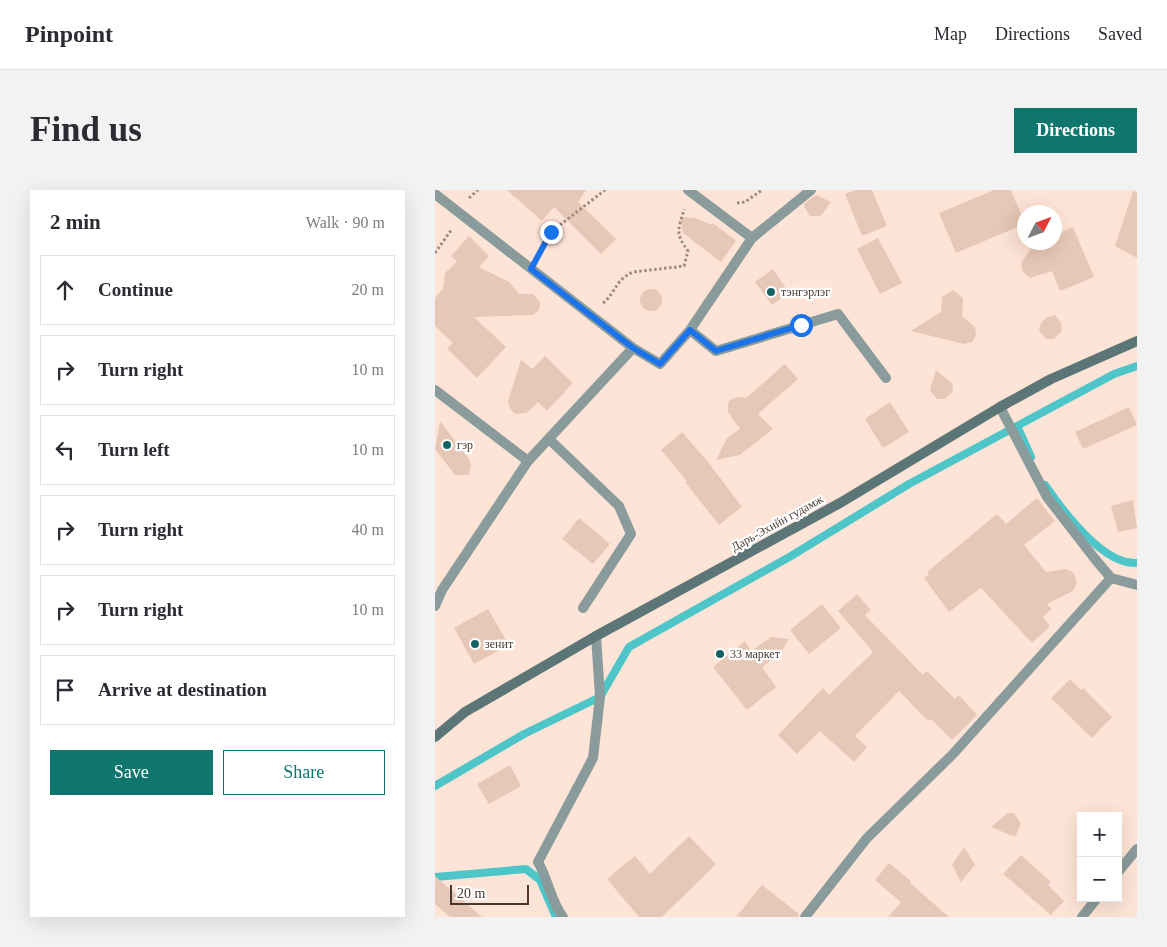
<!DOCTYPE html>
<meta charset="utf-8">
<style>
:root{--surface:#fff;--page:#f2f2f3;--text:#2b2b33;--muted:#7c7c81;--line:#e1e1e2;--accent:#0f766e}
body{margin:0;font-family:Georgia,serif;background:var(--page);color:var(--text)}
.controls{position:absolute;right:15px;bottom:15px;display:grid;overflow:hidden;border-radius:0px;box-shadow:0 5px 20px #0002}
.controls button{width:45px;height:45px;display:grid;place-items:center;padding:0;border:0;border-bottom:1px solid var(--line);background:var(--surface);color:var(--text);font:25px sans-serif}
.compass{position:absolute;left:582px;top:15px;width:45px;height:45px;border-radius:50%;background:var(--surface);box-shadow:0 5px 20px #0002;rotate:48deg}
.scale{position:absolute;left:15px;bottom:12px;width:79px;box-sizing:border-box;padding-left:5px;border:2px solid #463932;border-top:0;font-size:14px;line-height:18px;white-space:nowrap;color:#463932;-webkit-text-stroke:4px #fff;paint-order:stroke}
.stop{position:absolute;width:15px;height:15px;margin:-11px;border:4px solid #1a73e8;border-radius:50%;background:#fff}
.stop.end{background:#1a73e8;border-color:#fff;box-shadow:0 1px 5px #0008}
.list{margin:0;padding:0;list-style:none}
h2{display:flex;justify-content:space-between;align-items:center;height:65px;margin:0;padding:0 20px;font-size:21px}
h2 small{font-size:16px;font-weight:400;color:var(--muted)}
.list li{display:grid;grid-template-columns:32px 1fr auto;gap:15px;align-items:center;box-sizing:border-box;height:70px;margin:0 10px 10px;padding:0 10px;border:1px solid var(--line);border-radius:0px}
.list b{display:block;font-size:19px;white-space:nowrap}
.list em{font-size:16px;font-style:normal;color:var(--muted)}
.actions{display:flex;gap:10px;padding:15px 20px}
.actions a{flex:1;padding:11px 0;border:1px solid var(--accent);border-radius:0px;text-align:center;font-size:18px;color:var(--accent)}
.actions .main{background:var(--accent);color:#fff}
.icon{flex:none;width:28px;height:28px;fill:none;stroke:currentColor;stroke-width:2;stroke-linecap:round;stroke-linejoin:round}
.map{position:relative;flex:none;width:702px;height:727px;overflow:hidden;border-radius:0px}
header{display:flex;align-items:center;gap:30px;box-sizing:border-box;height:70px;padding:0 25px;background:var(--surface);border-bottom:1px solid var(--line)}
header strong{font-size:24px}
nav{display:flex;gap:28px;margin-inline-start:auto;font-size:18px}
.intro{display:flex;align-items:center;justify-content:space-between;box-sizing:border-box;height:120px;padding:0 30px}
h1{margin:0;font-size:35px}
.button{padding:12px 22px;border-radius:0px;background:var(--accent);color:#fff;font-size:18px;font-weight:700}
main{display:flex;gap:30px;padding:0 30px}
aside{flex:1;background:var(--surface);border-radius:0px;box-shadow:0 5px 20px #0002}
.map>svg:first-child{display:block}
.lines{fill:none;stroke-linecap:round;stroke-linejoin:round}
.stream{stroke:#4ec6c9;stroke-width:8}
.building{fill:#e7c7b5}
.path{stroke:#9f8b81;stroke-width:3;stroke-dasharray:2.5 2.5;stroke-linecap:butt}
.minor{stroke:#8a9b9b;stroke-width:10}
.secondary{stroke:#5c7576;stroke-width:10}
.route{stroke:#1a73e8;stroke-width:6}
.poi-dot{fill:#146466;stroke:#fff;stroke-width:2}
.labels{text-anchor:middle;dominant-baseline:central;stroke-width:4.5;stroke-linejoin:round;paint-order:stroke}
.poi-label{font-size:12px;fill:#463932;stroke:#fff;text-anchor:start}
.street-label{font-size:12px;fill:#463932;stroke:#fff}
</style>
<header>
<strong>Pinpoint</strong>
<nav><a>Map</a><a>Directions</a><a>Saved</a></nav>
</header>
<div class="intro"><h1>Find us</h1><a class="button">Directions</a></div>
<main>
<aside>
<h2>2 min<small>Walk · 90 m</small></h2>
<ul class="list">
<li><svg class="icon" aria-label="ahead" viewBox="0 0 24 24"><path d="M12 20V5M6 11l6-6 6 6"/></svg><div><b>Continue</b></div><em>20 m</em></li>
<li><svg class="icon" aria-label="right" viewBox="0 0 24 24"><path d="M7 20v-9h11M14 6l5 5-5 5"/></svg><div><b>Turn right</b></div><em>10 m</em></li>
<li><svg class="icon" aria-label="left" viewBox="0 0 24 24"><path d="M17 20v-9H6M10 6l-5 5 5 5"/></svg><div><b>Turn left</b></div><em>10 m</em></li>
<li><svg class="icon" aria-label="right" viewBox="0 0 24 24"><path d="M7 20v-9h11M14 6l5 5-5 5"/></svg><div><b>Turn right</b></div><em>40 m</em></li>
<li><svg class="icon" aria-label="right" viewBox="0 0 24 24"><path d="M7 20v-9h11M14 6l5 5-5 5"/></svg><div><b>Turn right</b></div><em>10 m</em></li>
<li><svg class="icon" aria-label="arrive" viewBox="0 0 24 24"><path d="M6 21V4h12l-3 4 3 4H6"/></svg><div><b>Arrive at destination</b></div></li>
</ul>
<div class="actions"><a class="main">Save</a><a>Share</a></div>
</aside>
<div class="map">
<svg width="702" height="727" viewBox="0 0 702 727">
<rect width="100%" height="100%" fill="#fee4d6"/>
<g class="lines">
<path class="stream" d="M582,236L596,267
M610,295C628,321 668,375 702,373
M0,596L89,544L165,507L194,457L356,366L474,294L679,184L702,176
M0,687L91,679L105,690L121,727"/>
</g>
<path class="building" d="M72,0H151L143,12L181,49L166,64L119,17L107,31Z
M421,0H437L452,36L427,46L410,4Z
M559,0H576L590,34L521,63L504,23Z
M698,1L702,2V68L680,56Z
M381,5L396,12L386,26H375L370,18L369,14Z
M245,27L260,28L277,35L278,33L301,51L286,72L248,43Z
M638,37L659,87L625,101L617,81L595,88L590,84L587,81L586,73L599,54L620,52V45Z
M34,46L54,66L44,77L74,92L84,104H98L105,112L104,120L98,125L39,127L71,157L42,188L12,159L18,153L0,136V108L8,99L10,83L22,71L16,66Z
M443,48L467,93L445,104L422,59Z
M338,79L354,103L337,115L320,92Z
M205 110a11 11 0 1 1 22 0a11 11 0 1 1-22 0Z
M518,100L528,108L527,126L540,137L541,145L537,152L529,154L476,141L506,122L507,107Z
M620,125L626,133L627,141L619,149H611L604,140L606,133L611,128Z
M110,166L138,193L112,221L103,212L91,223L80,224L75,219L73,211L86,170L97,179Z
M350,174L363,189L323,224L338,239L305,265L281,270L292,248L305,239L293,222V214L295,210L303,207L311,208Z
M501,180L517,193L518,201L510,209H502L495,200Z
M455,212L474,242L448,258L430,229Z
M694,217L702,235L648,259L640,242Z
M5,231L34,269L36,276L34,285H20L0,259Z
M247,242L273,272L307,317L284,335L250,292L252,291L226,260Z
M602,308L620,331L589,355L611,382L631,379L639,383L642,392L638,401L612,414L617,419L608,427L615,436L597,453L546,398L514,422L489,388L494,385L492,382L562,324L571,334Z
M698,310L702,338L683,342L676,316Z
M144,328L175,354L158,374L127,349Z
M422,404L436,420L430,425L488,485L492,481L520,509L524,505L542,525L517,550L496,529L493,531L464,501L420,546L432,557L419,572L385,541L362,564L343,545L388,498L394,505L438,462L403,421Z
M387,414L406,438L374,464L355,440Z
M53,419L74,455L39,474L19,438Z
M336,447L354,449L345,464L327,477L341,497L312,520L278,477L310,451L316,461Z
M635,489L646,500L648,498L677,527L657,548L616,508Z
M75,575L86,596L54,614L42,594Z
M573,623H579L586,634L580,647L556,637Z
M254,646L281,674L227,727H204L172,689L200,666L215,684Z
M529,657L540,675L526,692L517,675Z
M586,665L616,692L613,695L629,711L616,725L568,684Z
M454,673L476,691L475,693L514,727H453L466,712L440,690Z
M0,686L47,727H15L0,714Z
M327,695L364,724L363,727H301Z"/>
<g class="lines">
<path class="path" d="M34,8L43,0
M302,13L310,12L327,0
M0,63L17,39
M105,63L116,42L170,0
M168,113C180,104 180,90 198,82L249,76L253,61C239,42 244,39 249,19"/>
<path class="minor" d="M253,0L317,48
M0,4L198,158
M255,140L281,161L403,124L451,188
M0,200L93,271
M565,217L612,307L660,369L676,388L702,395
M114,249L184,316L196,344L148,418
M0,416L7,400L93,271L198,158L225,174L255,140L317,48L376,0
M683,682L702,659
M128,727C116,712 113,689 103,672L158,568L165,507L161,446
M370,727L432,648L518,564L676,388
M647,727L662,708"/>
<path class="secondary" d="M0,547L30,522L161,446L405,313L565,217L616,189L702,151"/>
</g>
<g class="lines">
<path class="route" d="M116,42L96,79L198,158L225,174L255,140L281,161L366,135"/>
</g>
<g class="poi-dot">
<circle cx="336" cy="102" r="5"/>
<circle cx="12" cy="255" r="5"/>
<circle cx="40" cy="454" r="5"/>
<circle cx="285" cy="464" r="5"/>
</g>
<g class="labels">
<g class="poi-label">
<text x="346" y="102">тэнгэрлэг</text>
<text x="22" y="255">гэр</text>
<text x="50" y="454">зенит</text>
<text x="295" y="464">33 маркет</text>
</g>
<g class="street-label">
<text transform="translate(342 333) rotate(-29)">Дарь-Эхийн гудамж</text>
</g>
</g>
</svg>
<div class="controls">
<button>+</button>
<button>−</button>
</div>
<svg class="compass" viewBox="-18 -18 36 36"><path d="M0-13l5 13h-10z" fill="#e53935"/><path d="M0 13l5-13h-10z" fill="#7c7c81"/></svg>
<div class="scale">20 m</div>
<div class="stop" style="left:366px;top:135px"></div>
<div class="stop end" style="left:116px;top:42px"></div>
</div>
</main>
